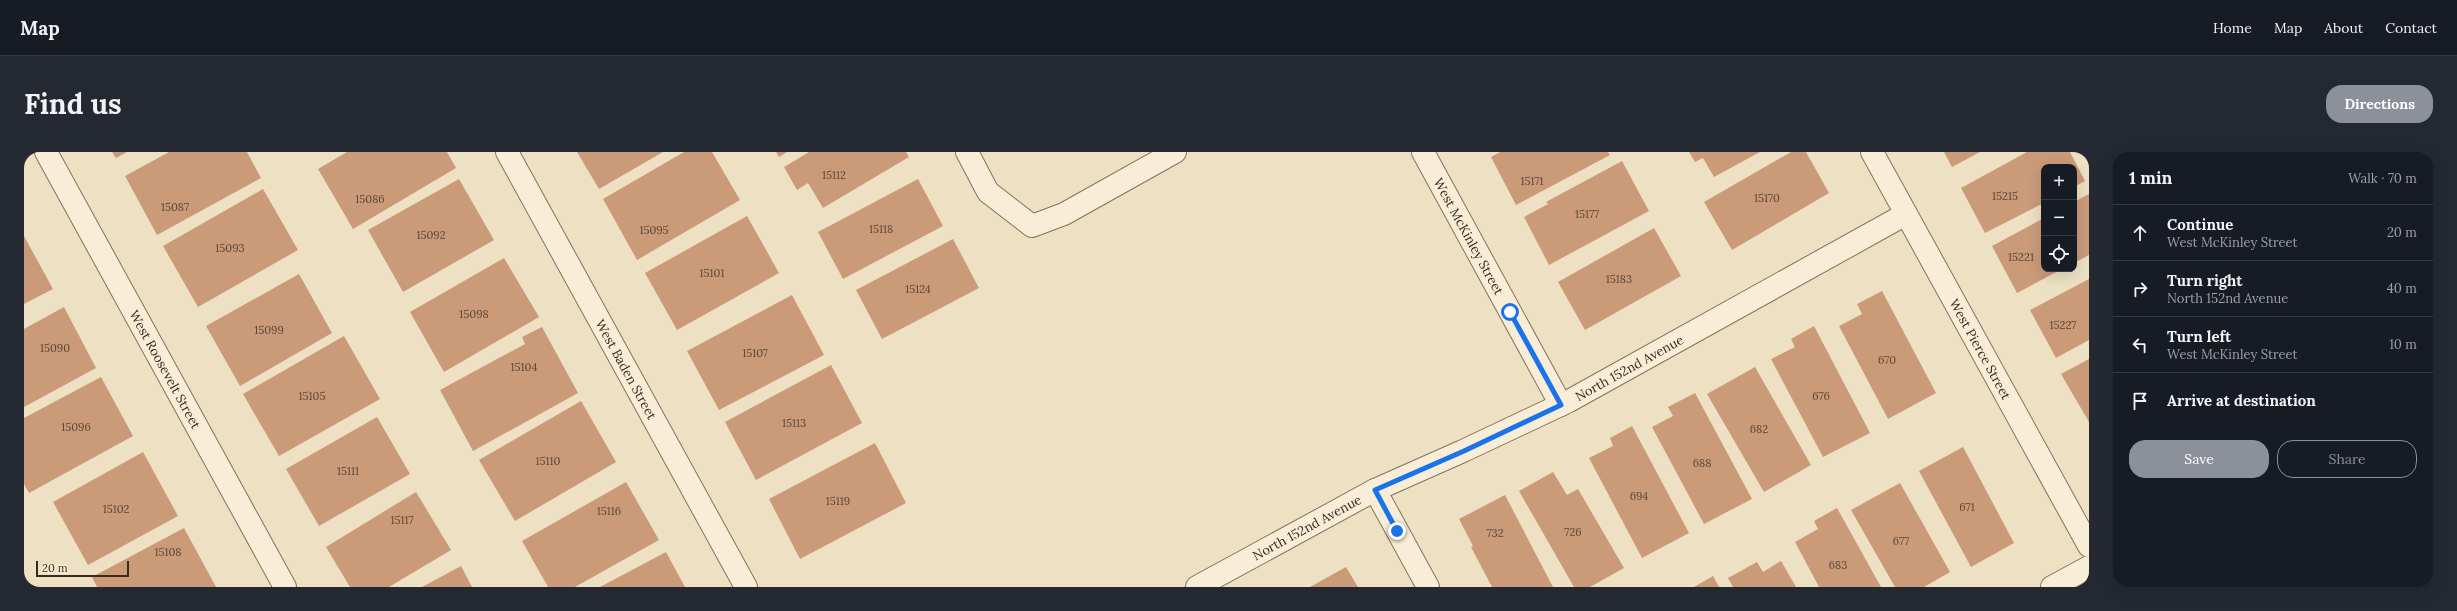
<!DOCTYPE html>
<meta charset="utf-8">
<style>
:root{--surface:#171b24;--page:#242831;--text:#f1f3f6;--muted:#9ea1a6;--line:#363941;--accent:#8c9099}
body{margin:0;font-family:Lora,serif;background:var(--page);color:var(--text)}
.controls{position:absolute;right:12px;top:12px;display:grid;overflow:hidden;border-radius:8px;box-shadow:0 4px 16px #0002}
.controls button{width:36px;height:36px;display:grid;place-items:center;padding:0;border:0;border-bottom:1px solid var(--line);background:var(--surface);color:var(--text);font:20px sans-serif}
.scale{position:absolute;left:12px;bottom:10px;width:93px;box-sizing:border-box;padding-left:4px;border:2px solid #372a1e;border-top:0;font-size:11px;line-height:14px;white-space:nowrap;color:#372a1e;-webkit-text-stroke:3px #f5ead2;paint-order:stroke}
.stop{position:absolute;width:12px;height:12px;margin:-9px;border:3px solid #1a73e8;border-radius:50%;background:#fff}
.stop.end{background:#1a73e8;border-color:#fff;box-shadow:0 1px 4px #0008}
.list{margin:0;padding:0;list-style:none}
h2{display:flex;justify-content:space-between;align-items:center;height:52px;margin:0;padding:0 16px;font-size:17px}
h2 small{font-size:13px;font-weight:400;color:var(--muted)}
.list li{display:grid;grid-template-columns:26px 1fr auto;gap:12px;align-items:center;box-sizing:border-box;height:56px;padding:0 16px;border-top:1px solid var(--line)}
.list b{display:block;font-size:15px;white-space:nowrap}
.list p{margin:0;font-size:13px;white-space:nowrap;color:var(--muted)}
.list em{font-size:13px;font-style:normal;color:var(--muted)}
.actions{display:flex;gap:8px;padding:12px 16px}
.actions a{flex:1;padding:9px 0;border:1px solid var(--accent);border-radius:16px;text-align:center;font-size:14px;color:var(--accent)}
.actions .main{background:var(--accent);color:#fff}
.icon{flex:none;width:22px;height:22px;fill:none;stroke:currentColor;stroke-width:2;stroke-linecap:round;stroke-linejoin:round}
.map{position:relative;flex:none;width:2065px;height:435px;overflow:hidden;border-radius:16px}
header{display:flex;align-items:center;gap:24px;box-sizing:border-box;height:56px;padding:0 20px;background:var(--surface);border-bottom:1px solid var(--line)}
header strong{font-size:19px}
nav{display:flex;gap:22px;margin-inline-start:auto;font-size:14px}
.intro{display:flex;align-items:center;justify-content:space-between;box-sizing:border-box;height:96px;padding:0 24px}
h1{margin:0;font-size:28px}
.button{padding:10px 18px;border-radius:16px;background:var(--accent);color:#fff;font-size:14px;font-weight:700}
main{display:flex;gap:24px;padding:0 24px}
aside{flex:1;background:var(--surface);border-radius:16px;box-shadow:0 4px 16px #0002}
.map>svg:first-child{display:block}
.building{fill:#cb9a79}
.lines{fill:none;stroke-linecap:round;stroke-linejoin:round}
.street-casing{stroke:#87715a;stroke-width:24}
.street{stroke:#f8edd6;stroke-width:22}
.route{stroke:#1a73e8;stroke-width:5}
.labels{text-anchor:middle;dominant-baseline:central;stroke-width:3;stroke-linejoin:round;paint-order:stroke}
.number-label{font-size:11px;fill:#5c4635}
.street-label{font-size:13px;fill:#372a1e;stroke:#f5ead2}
</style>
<header>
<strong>Map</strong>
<nav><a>Home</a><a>Map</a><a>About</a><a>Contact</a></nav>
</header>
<div class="intro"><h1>Find us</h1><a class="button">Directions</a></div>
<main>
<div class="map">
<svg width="2065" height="435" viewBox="0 0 2065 435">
<rect width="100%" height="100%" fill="#ede0c3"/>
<path class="building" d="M88,0H103L92,6Z
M145,0H223L237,26L133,83L101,24Z
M323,0H423L432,16L329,77L294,17Z
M553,0H639L575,37Z
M660,0H688L716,48L613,108L579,47Z
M752,0H763L755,5Z
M785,0H882L885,5L799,56L784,31L773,38L760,15Z
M1476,0H1584L1586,3L1492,53L1467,5Z
M1665,0H1736L1690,25L1679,6L1671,10Z
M1767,0H1782L1805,41L1708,98L1680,50Z
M1920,0H1956L1928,15Z
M2003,0H2046L2061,29L2050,35V15H2020V51L1961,81L1937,36Z
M1598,9L1625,59L1525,113L1500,65L1524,52L1522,50Z
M435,27L470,88L379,140L344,78Z
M894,27L919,74L819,127L794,80Z
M239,37L274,98L174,155L139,94Z
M2065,42V103L2050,111V50Z
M723,64L755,121L653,178L621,121Z
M2020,66V117H2038L1993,141L1968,94Z
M1630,76L1657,124L1561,178L1534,130Z
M0,84L29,137L0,152Z
M929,87L955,136L858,187L832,138Z
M480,106L515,165L420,220L386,160Z
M275,122L308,181L216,234L182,174Z
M2065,127V188L2032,206L2006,158Z
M1858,139L1912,241L1864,267L1815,174L1838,162L1833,152Z
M768,143L800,203L695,258L663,199Z
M40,155L72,216L0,255V177Z
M1790,174L1846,281L1799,305L1747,207L1771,195L1767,187Z
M518,175L554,241L449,299L416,238L501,192L498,185Z
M320,184L356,247L255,304L219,242Z
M2065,207V270L2037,222Z
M807,213L838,271L732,328L701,270Z
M1731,215L1787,313L1740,340L1683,242Z
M77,225L109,284L5,341L0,332V266Z
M1671,241L1728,347L1680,372L1628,275L1649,264L1644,255Z
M557,249L592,310L491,369L455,308Z
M353,265L386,322L295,374L262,317Z
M1608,274L1665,381L1618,406L1565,306L1589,294L1586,286Z
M851,291L882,351L776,407L745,347Z
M1939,295L1990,391L1947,415L1895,319Z
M119,300L154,364L64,413L29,350Z
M1529,320L1543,343L1554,337L1600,416L1566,435H1550L1495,339Z
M602,330L635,388L551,435H524L498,389Z
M1876,331L1926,420L1900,435H1871L1827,358Z
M392,340L427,398L365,435H326L302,395Z
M1481,343L1529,435H1468L1447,395L1449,394L1435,367Z
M1813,356L1857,435H1795L1771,390L1794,377L1790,369Z
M160,376L192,435H73L68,425Z
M642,400L661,435H576Z
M1757,409L1772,435H1709L1704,426L1733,410L1739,420Z
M437,414L448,435H398Z
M1322,415L1334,435H1286Z
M1689,424L1695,435H1670Z"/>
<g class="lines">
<defs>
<g id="street">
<path id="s1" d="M22,0L261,435"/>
<path id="s2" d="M483,0L722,435"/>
<path d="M943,0L964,40L1008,74L1040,62L1151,0"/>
<path id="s3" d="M1399,0L1537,253"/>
<path id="s4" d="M1848,0L2065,394"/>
<path d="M1351,338L1404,435"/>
<path id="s5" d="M1173,435L1351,338L1439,299L1545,249L1882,62"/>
<path d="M2028,435L2065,415"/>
</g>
</defs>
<use href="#street" class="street-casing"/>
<use href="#street" class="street"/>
</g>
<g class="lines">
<path class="route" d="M1373,379L1351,338L1440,299L1537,253L1486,160"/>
</g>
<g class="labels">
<g class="number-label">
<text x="810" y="23">15112</text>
<text x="1508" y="29">15171</text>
<text x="1981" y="44">15215</text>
<text x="1743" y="46">15170</text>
<text x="346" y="47">15086</text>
<text x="151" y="55">15087</text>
<text x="1563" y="62">15177</text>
<text x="857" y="77">15118</text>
<text x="630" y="78">15095</text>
<text x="407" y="83">15092</text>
<text x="206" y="96">15093</text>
<text x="1997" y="105">15221</text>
<text x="688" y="121">15101</text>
<text x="1595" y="127">15183</text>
<text x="894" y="137">15124</text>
<text x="450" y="162">15098</text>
<text x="2039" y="173">15227</text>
<text x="245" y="178">15099</text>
<text x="31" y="196">15090</text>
<text x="731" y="201">15107</text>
<text x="1863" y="208">670</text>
<text x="500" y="215">15104</text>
<text x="288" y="244">15105</text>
<text x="1797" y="244">676</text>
<text x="770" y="271">15113</text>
<text x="52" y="275">15096</text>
<text x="1735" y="277">682</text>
<text x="524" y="309">15110</text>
<text x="1678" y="311">688</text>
<text x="324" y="319">15111</text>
<text x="1615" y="344">694</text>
<text x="814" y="349">15119</text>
<text x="1943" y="355">671</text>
<text x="92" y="357">15102</text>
<text x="585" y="359">15116</text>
<text x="378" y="368">15117</text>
<text x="1549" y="380">726</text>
<text x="1471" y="381">732</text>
<text x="1877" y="389">677</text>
<text x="144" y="400">15108</text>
<text x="1814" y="413">683</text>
</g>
<g class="street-label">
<text stroke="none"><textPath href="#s3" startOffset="96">West McKinley Street</textPath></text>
<text stroke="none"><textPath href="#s4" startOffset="225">West Pierce Street</textPath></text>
<text stroke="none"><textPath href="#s5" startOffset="485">North 152nd Avenue</textPath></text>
<text stroke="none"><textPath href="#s1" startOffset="248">West Roosevelt Street</textPath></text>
<text stroke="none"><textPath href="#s2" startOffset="248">West Baden Street</textPath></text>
<text stroke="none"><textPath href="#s5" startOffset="125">North 152nd Avenue</textPath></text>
</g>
</g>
</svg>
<div class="controls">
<button>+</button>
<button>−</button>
<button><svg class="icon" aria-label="locate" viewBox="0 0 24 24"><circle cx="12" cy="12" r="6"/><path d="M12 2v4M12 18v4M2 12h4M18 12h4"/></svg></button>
</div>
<div class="scale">20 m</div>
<div class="stop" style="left:1486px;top:160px"></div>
<div class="stop end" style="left:1373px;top:379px"></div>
</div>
<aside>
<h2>1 min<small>Walk · 70 m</small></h2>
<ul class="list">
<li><svg class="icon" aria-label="ahead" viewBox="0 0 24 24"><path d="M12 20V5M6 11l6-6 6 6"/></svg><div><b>Continue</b><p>West McKinley Street</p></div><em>20 m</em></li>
<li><svg class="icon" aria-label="right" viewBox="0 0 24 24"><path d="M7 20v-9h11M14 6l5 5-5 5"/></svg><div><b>Turn right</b><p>North 152nd Avenue</p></div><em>40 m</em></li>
<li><svg class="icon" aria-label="left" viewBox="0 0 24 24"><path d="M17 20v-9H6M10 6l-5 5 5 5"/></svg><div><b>Turn left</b><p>West McKinley Street</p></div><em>10 m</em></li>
<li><svg class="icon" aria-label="arrive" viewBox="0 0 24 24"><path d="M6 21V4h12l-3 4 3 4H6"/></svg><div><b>Arrive at destination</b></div></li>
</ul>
<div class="actions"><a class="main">Save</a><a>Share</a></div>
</aside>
</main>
